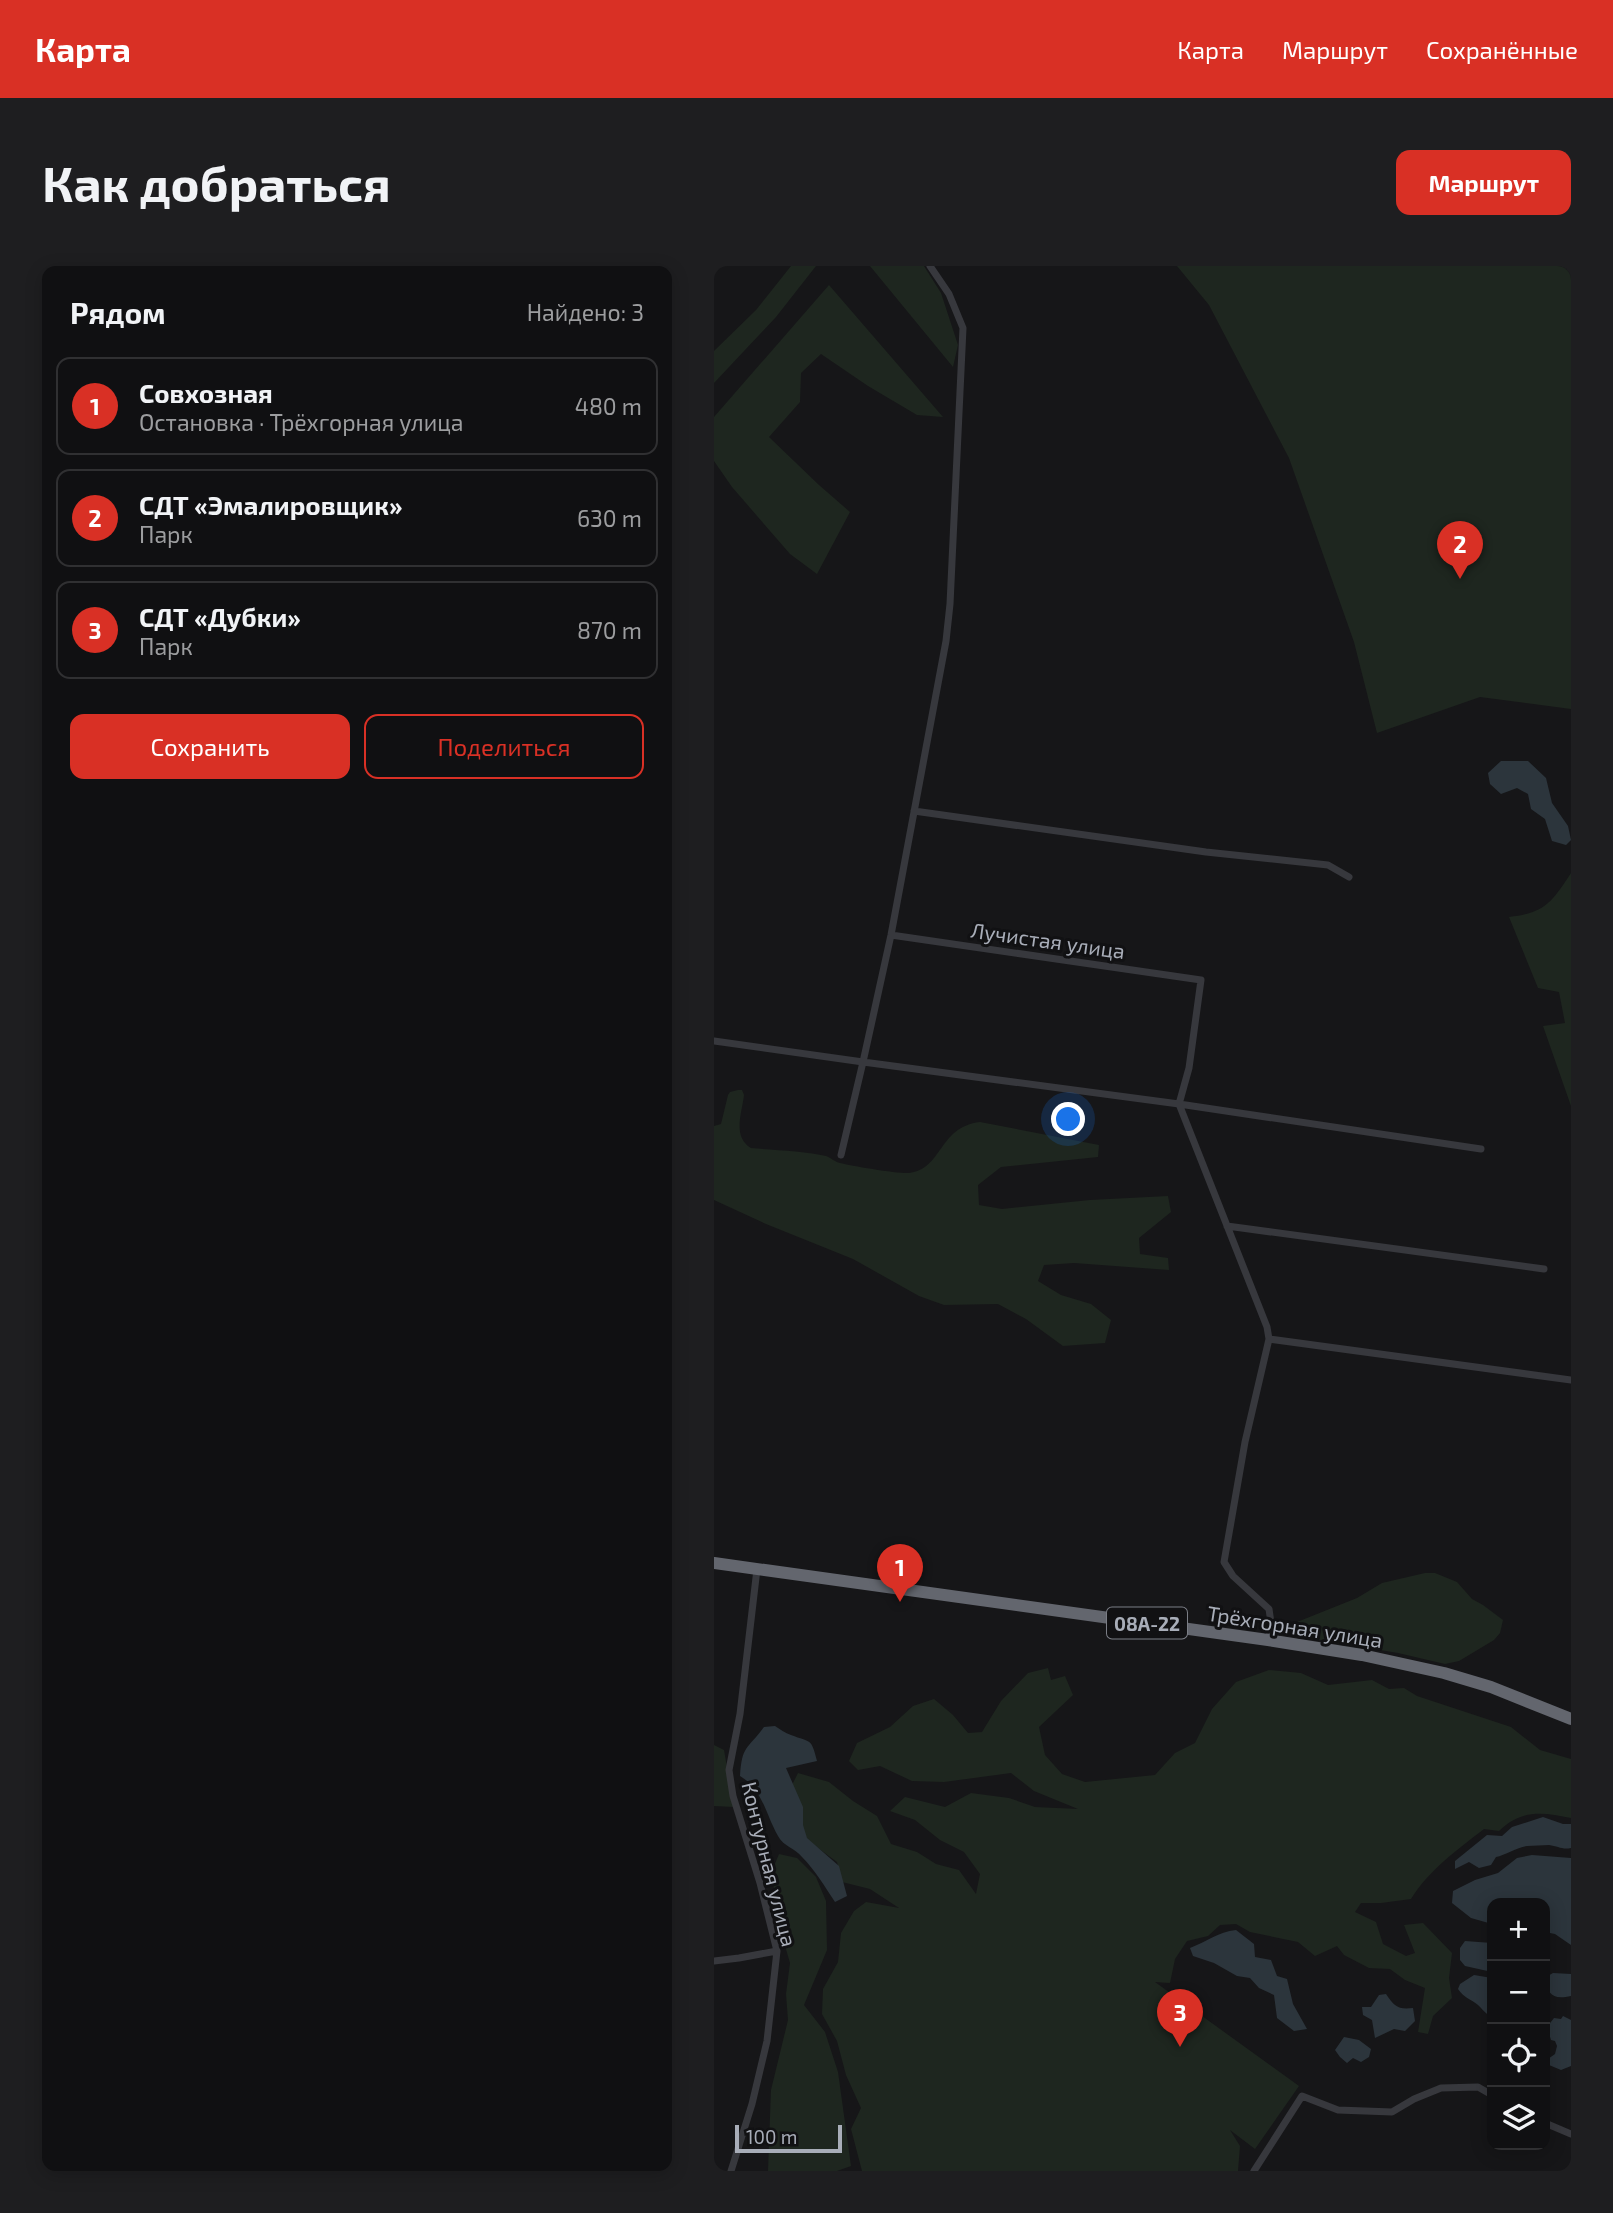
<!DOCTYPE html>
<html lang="ru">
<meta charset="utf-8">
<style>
:root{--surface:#101012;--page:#1e1e20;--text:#f1f3f6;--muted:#9c9d9f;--line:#303032;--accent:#d93025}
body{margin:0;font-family:"Exo 2",sans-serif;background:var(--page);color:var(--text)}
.controls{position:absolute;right:21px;bottom:21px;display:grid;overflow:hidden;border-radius:14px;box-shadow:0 4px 18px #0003}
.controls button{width:63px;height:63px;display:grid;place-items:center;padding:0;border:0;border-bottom:2px solid var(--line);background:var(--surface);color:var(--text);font:35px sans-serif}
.scale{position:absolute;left:21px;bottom:18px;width:107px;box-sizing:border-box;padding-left:7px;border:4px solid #a8adb8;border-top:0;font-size:19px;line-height:24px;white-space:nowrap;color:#a8adb8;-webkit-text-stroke:5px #111113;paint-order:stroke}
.you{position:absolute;left:355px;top:854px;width:24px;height:24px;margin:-18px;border:5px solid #fff;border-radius:50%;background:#1a73e8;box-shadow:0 0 0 10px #1a73e833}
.badge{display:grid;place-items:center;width:46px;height:46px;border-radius:50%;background:var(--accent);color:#fff;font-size:23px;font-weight:700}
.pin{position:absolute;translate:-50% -58px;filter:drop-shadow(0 2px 4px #0008)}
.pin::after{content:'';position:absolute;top:37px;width:24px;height:21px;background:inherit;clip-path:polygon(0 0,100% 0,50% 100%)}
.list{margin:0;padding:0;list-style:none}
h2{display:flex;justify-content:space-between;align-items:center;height:91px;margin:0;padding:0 28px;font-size:30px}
h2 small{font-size:23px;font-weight:400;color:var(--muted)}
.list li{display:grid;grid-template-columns:46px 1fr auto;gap:21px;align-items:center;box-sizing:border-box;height:98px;margin:0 14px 14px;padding:0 14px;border:2px solid var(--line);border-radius:14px}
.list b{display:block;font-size:26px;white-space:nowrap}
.list p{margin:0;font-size:23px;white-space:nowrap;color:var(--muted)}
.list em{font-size:23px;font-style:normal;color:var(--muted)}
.actions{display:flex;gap:14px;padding:21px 28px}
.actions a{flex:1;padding:16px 0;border:2px solid var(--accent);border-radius:14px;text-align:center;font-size:24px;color:var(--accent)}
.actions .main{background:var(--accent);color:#fff}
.icon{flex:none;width:38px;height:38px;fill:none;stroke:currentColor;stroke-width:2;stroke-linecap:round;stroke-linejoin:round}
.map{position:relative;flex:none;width:857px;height:1905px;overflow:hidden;border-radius:14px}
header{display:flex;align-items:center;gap:42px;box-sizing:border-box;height:98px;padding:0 35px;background:var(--accent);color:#fff}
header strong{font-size:33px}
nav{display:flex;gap:38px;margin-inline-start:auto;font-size:24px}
.intro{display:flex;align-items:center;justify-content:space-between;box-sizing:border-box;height:168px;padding:0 42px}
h1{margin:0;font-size:49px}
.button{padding:18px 32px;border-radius:14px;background:var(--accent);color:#fff;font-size:24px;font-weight:700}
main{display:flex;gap:42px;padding:0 42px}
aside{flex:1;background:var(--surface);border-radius:14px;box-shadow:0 4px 18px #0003}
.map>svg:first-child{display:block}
.green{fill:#1e261f}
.water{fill:#2c353c}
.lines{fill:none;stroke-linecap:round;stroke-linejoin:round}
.street{stroke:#37383d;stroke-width:7}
.highway{stroke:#63666e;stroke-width:12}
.labels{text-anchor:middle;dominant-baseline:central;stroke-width:6;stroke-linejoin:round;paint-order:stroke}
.shield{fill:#111113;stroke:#7b7e86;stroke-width:2}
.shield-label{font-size:19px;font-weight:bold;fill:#a8adb8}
.street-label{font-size:21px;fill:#a8adb8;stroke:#111113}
</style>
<header>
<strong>Карта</strong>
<nav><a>Карта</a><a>Маршрут</a><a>Сохранённые</a></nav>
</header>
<div class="intro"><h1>Как добраться</h1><a class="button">Маршрут</a></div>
<main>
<aside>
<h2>Рядом<small>Найдено: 3</small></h2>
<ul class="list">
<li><span class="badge">1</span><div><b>Совхозная</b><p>Остановка · Трёхгорная улица</p></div><em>480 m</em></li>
<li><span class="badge">2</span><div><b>СДТ «Эмалировщик»</b><p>Парк</p></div><em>630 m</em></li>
<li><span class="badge">3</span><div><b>СДТ «Дубки»</b><p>Парк</p></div><em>870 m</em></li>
</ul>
<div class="actions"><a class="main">Сохранить</a><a>Поделиться</a></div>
</aside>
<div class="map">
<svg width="857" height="1905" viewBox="0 0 857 1905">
<rect width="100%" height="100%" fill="#161618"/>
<path class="green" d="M77,0H102L62,51L0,117V85L42,44Z
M156,0H210L227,27L244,79L239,101Z
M463,0H857V443L766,431L663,467L640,376L575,192L495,39Z
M115,19L229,151L203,149L154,120L107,88L87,107L86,136L55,171L105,219L136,246L103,308L76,288L18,221L0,195V151Z
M857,607V840L829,760L851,757L845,726L824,722L795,651C831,647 838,636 857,607Z
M24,824H28L30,829C28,847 18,871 37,882C58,884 93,885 112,890C117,892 121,896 126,897C137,900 186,908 195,907C229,903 224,861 266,856L385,879L384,891L287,901L264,919L265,939L288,943L376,934L454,930L457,946L425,972L426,988L454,992L455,1004L360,997L330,999L324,1015L347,1029L377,1038L397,1054L391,1077L349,1080L312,1053L284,1038L230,1039L205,1030L139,993L52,958L0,934V860L7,858L14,829L16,826Z
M711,1307H721L743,1316L758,1333L769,1339L789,1354L786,1367L780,1374L745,1395L731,1398L684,1387L577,1369L574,1363L578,1358L643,1332L668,1317Z
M334,1402L337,1414L351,1410L359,1429L325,1461L331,1489L348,1508L371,1516L441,1509L461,1487L481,1477L498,1443L522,1416L555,1404L587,1407L614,1419L658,1414L675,1423L690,1422L703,1430L797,1461L826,1484L857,1493V1552C829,1546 807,1543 785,1565L770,1563C743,1584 715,1604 697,1633L667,1637H647L641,1646L662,1656L669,1678L692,1690L701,1687L690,1659L709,1657L738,1687L735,1712L738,1732L719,1750L714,1768L704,1766L711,1722L691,1714L676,1703L655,1702L630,1689L623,1680L601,1690L584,1676L536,1666L522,1658L506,1659L494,1670L473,1675L461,1693L456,1717L441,1716L585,1820L541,1883L516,1864L526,1880L524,1905H148L137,1863L147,1842L132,1809L123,1775L108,1748L109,1723L124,1696L127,1667L140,1645L152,1636L185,1642L156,1623L128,1616L123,1596L89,1571L78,1519L84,1507L115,1516L139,1535L163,1550L177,1578L203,1586L222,1598L245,1604L262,1628L266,1608L250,1586L226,1574L201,1554L176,1545L191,1531L231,1541L257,1527L295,1532L321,1541L364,1543L320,1525L297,1507L230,1516L198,1515L166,1500L144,1504L135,1495L143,1477L176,1461L199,1440L220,1433L239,1449L254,1467L268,1466L287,1435L314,1407Z
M0,1479L10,1484L20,1541L0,1540Z
M65,1588L83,1592L102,1611L112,1635L113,1684L90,1739L111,1766L124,1806L137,1900L123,1905H54L57,1824L74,1754L72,1728L76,1697L63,1652L58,1605Z"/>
<path class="water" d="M787,495H814L832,512L838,537L854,560L857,574L852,579L838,575L831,553L817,543L814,528L803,522L787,528L776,518L774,507Z
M61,1460C66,1463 71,1467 77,1469C97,1477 97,1471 103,1495L72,1502L89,1541V1559L93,1572L125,1600L133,1630L121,1636C111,1621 101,1604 88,1591C81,1582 70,1581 64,1570C51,1547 49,1524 26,1510C28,1479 33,1484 50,1461Z
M829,1551L849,1558H857V1582C848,1584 844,1580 835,1579C828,1579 820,1580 813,1580C804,1581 791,1589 782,1591L777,1599L765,1602L755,1596L741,1603V1595L773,1569L788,1570L798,1561Z
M818,1589L857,1592V1679L841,1668L831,1666V1637H778V1658L757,1652L738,1637L739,1625L761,1614L784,1607L803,1592Z
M522,1664L540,1678L541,1691L557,1694L563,1710L573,1713L579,1738L593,1763L580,1765L563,1752L560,1729L545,1722L536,1712L523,1710L500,1697L479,1690L476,1682C492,1676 504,1666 522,1664Z
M751,1675L778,1677V1706L751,1700L746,1694V1682Z
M839,1707L857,1708V1730C839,1734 833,1729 832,1711Z
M760,1709L778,1712V1751C772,1748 769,1744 764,1739C757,1733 750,1732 744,1723L746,1718Z
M672,1728C680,1740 684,1744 699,1742L701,1755L691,1765L680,1763L661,1772L658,1754L649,1749L648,1741H657L665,1729Z
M849,1750L857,1754V1800L847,1804L835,1799L834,1793L841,1788L843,1780L841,1775L837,1774L833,1761L840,1752L847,1753Z
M630,1771L645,1774L657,1783L655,1791L647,1796L639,1792L633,1797L626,1791L621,1784Z"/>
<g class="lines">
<path class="street" d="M216,0L235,28L249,62L236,338L232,375L177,669L149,796L465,838L767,883
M200,545L492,586L614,599L635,611
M177,669L487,714L475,802L465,838L553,1061L555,1073L531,1176L510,1296L519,1310L555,1343L557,1357L554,1374
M0,775L149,796L127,889
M513,960L830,1003
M555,1073L857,1114
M0,1695L25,1692L63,1685
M831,1857L857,1868
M17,1905L38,1838L53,1775L63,1685L46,1617L19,1530L15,1504L26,1448L43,1303
M540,1905L588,1830L624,1844L678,1846L700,1833L727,1822L764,1821L778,1829"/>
<path class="highway" d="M0,1297L554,1374L648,1389L730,1407L777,1421L857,1453"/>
</g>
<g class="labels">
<rect class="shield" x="393" y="1341.5" width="80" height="31" rx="5"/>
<g class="shield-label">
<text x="433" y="1357">08А-22</text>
</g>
<g class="street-label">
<text transform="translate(334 674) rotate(8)">Лучистая улица</text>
<text transform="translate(581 1360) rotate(9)">Трёхгорная улица</text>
<text transform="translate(56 1598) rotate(76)">Контурная улица</text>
</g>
</g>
</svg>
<div class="controls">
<button>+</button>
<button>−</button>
<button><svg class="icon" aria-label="locate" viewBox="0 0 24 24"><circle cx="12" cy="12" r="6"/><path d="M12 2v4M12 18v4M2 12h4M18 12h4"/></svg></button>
<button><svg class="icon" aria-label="layers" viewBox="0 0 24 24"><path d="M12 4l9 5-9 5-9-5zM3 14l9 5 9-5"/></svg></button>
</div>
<div class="scale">100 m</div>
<div class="you"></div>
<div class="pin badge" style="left:186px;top:1336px">1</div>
<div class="pin badge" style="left:746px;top:313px">2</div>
<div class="pin badge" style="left:466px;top:1781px">3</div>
</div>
</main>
